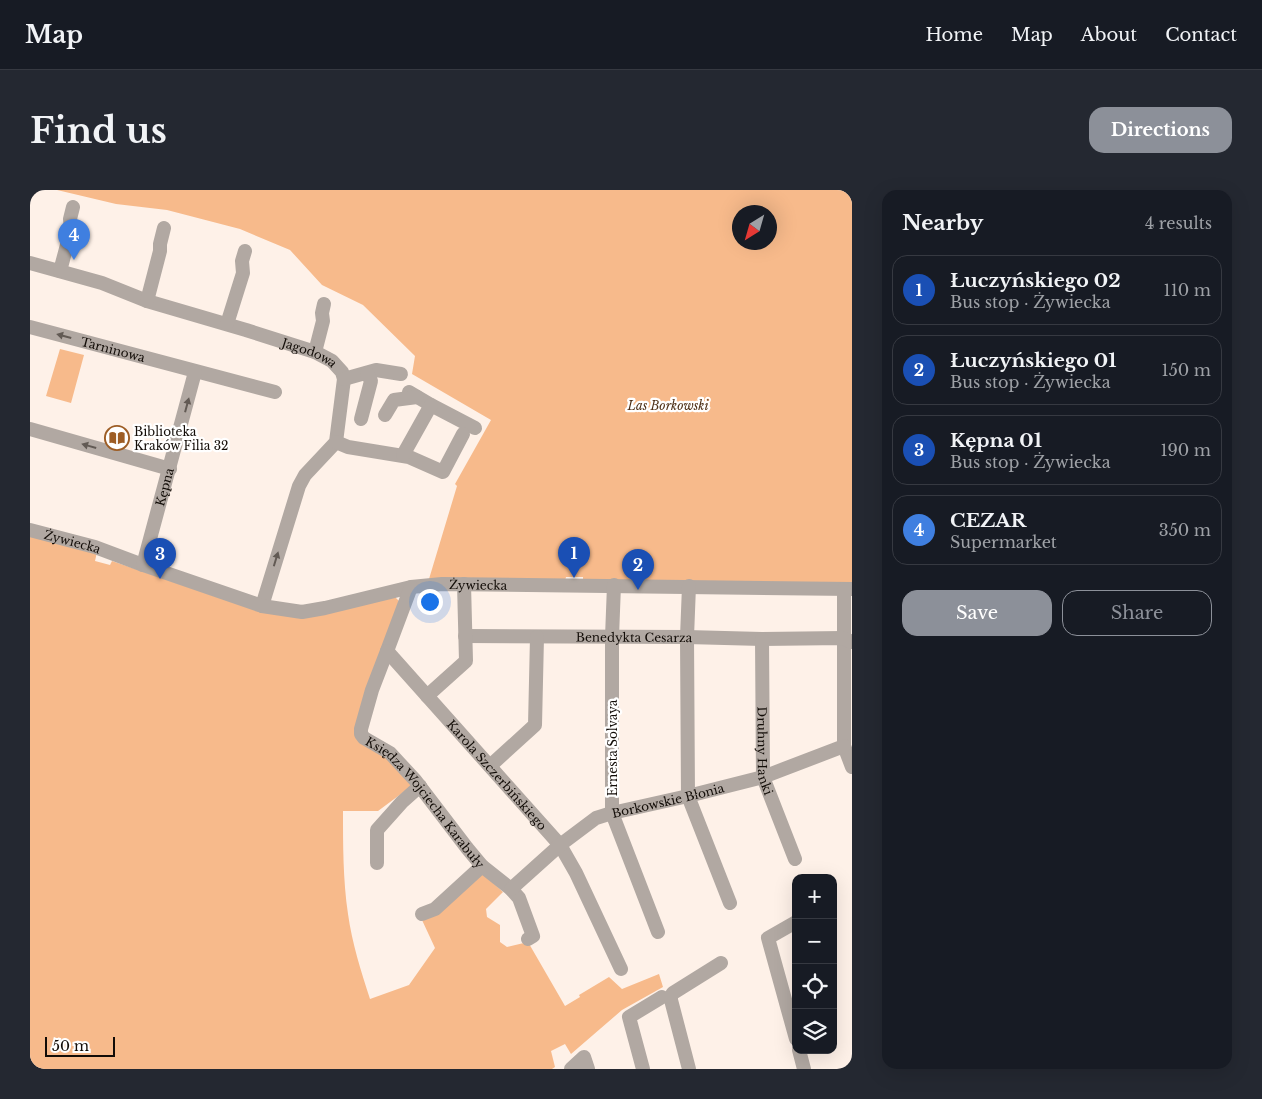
<!DOCTYPE html>
<meta charset="utf-8">
<style>
:root{--surface:#171b24;--page:#242831;--text:#f1f3f6;--muted:#9ea1a6;--line:#363941;--accent:#8c9099}
body{margin:0;font-family:"Libre Baskerville",serif;background:var(--page);color:var(--text)}
.controls{position:absolute;right:15px;bottom:15px;display:grid;overflow:hidden;border-radius:10px;box-shadow:0 5px 20px #0002}
.controls button{width:45px;height:45px;display:grid;place-items:center;padding:0;border:0;border-bottom:1px solid var(--line);background:var(--surface);color:var(--text);font:25px sans-serif}
.compass{position:absolute;left:702px;top:15px;width:45px;height:45px;border-radius:50%;background:var(--surface);box-shadow:0 5px 20px #0002;rotate:217deg}
.scale{position:absolute;left:15px;bottom:12px;width:70px;box-sizing:border-box;padding-left:5px;border:2px solid #120c07;border-top:0;font-size:14px;line-height:18px;white-space:nowrap;color:#120c07;-webkit-text-stroke:4px #fff;paint-order:stroke}
.you{position:absolute;left:399px;top:411px;width:18px;height:18px;margin:-12px;border:4px solid #fff;border-radius:50%;background:#1a73e8;box-shadow:0 0 0 8px #1a73e833}
.badge{display:grid;place-items:center;width:32px;height:32px;border-radius:50%;background:var(--accent);color:#fff;font-size:16px;font-weight:700}
.pin{position:absolute;translate:-50% -41px;filter:drop-shadow(0 1px 2px #0008)}
.pin::after{content:'';position:absolute;top:26px;width:18px;height:15px;background:inherit;clip-path:polygon(0 0,100% 0,50% 100%)}
.list{margin:0;padding:0;list-style:none}
h2{display:flex;justify-content:space-between;align-items:center;height:65px;margin:0;padding:0 20px;font-size:21px}
h2 small{font-size:16px;font-weight:400;color:var(--muted)}
.list li{display:grid;grid-template-columns:32px 1fr auto;gap:15px;align-items:center;box-sizing:border-box;height:70px;margin:0 10px 10px;padding:0 10px;border:1px solid var(--line);border-radius:15px}
.list b{display:block;font-size:19px;white-space:nowrap}
.list p{margin:0;font-size:16px;white-space:nowrap;color:var(--muted)}
.list em{font-size:16px;font-style:normal;color:var(--muted)}
.actions{display:flex;gap:10px;padding:15px 20px}
.actions a{flex:1;padding:11px 0;border:1px solid var(--accent);border-radius:15px;text-align:center;font-size:18px;color:var(--accent)}
.actions .main{background:var(--accent);color:#fff}
.icon{flex:none;width:28px;height:28px;fill:none;stroke:currentColor;stroke-width:2;stroke-linecap:round;stroke-linejoin:round}
.map{position:relative;flex:none;width:822px;height:879px;overflow:hidden;border-radius:15px}
header{display:flex;align-items:center;gap:30px;box-sizing:border-box;height:70px;padding:0 25px;background:var(--surface);border-bottom:1px solid var(--line)}
header strong{font-size:24px}
nav{display:flex;gap:28px;margin-inline-start:auto;font-size:18px}
.intro{display:flex;align-items:center;justify-content:space-between;box-sizing:border-box;height:120px;padding:0 30px}
h1{margin:0;font-size:35px}
.button{padding:12px 22px;border-radius:15px;background:var(--accent);color:#fff;font-size:18px;font-weight:700}
main{display:flex;gap:30px;padding:0 30px}
aside{flex:1;background:var(--surface);border-radius:15px;box-shadow:0 5px 20px #0002}
.map>svg:first-child{display:block}
.green{fill:#f7ba8b;fill-rule:evenodd}
.lines{fill:none;stroke-linecap:round;stroke-linejoin:round}
.minor{stroke:#b1a8a2;stroke-width:14}
.oneway{fill:#625a54}
.labels{text-anchor:middle;dominant-baseline:central;stroke-width:4.5;stroke-linejoin:round;paint-order:stroke}
.street-label{font-size:12px;fill:#120c07;stroke:#fff}
.park-label{font-size:12px;font-style:italic;fill:#4d2f16;stroke:#fff}
.poi-label{font-size:12px;fill:#120c07;stroke:#fff;text-anchor:start}
</style>
<header>
<strong>Map</strong>
<nav><a>Home</a><a>Map</a><a>About</a><a>Contact</a></nav>
</header>
<div class="intro"><h1>Find us</h1><a class="button">Directions</a></div>
<main>
<div class="map">
<svg width="822" height="879" viewBox="0 0 822 879">
<rect width="100%" height="100%" fill="#fef1e8"/>
<path class="green" d="M27,0H822V394L553,391V387H536L535,391L399,389L427,296L425,294L461,230L382,184L385,166L333,115L292,95L260,60L210,39L137,20L86,14ZM710,22H740V52H710Z
M30,159L54,165L41,213L16,206Z
M0,344L67,362L65,371L80,375L82,371L228,421L365,407L369,411L325,545L355,565L383,595L348,621H313C313,655 313,690 318,724C322,753 331,781 340,809L379,795L405,758L392,730L452,683L473,702L456,719L457,727L470,735V752L477,757L498,752L535,816L550,807L549,805L579,787L592,799L629,784L633,797L592,820L541,864L535,854L521,861L525,877L522,879H0Z"/>
<g class="lines">
<g class="minor">
<path id="s1" d="M0,73L72,93L117,111L216,140L285,162L302,171L312,182L314,189L306,252L275,285L269,296L232,416"/>
<path d="M30,81L41,40L40,29L43,17"/>
<path d="M117,111L130,61V54L134,38"/>
<path d="M197,134L213,83L212,71L215,61"/>
<path id="s2" d="M0,137L245,202"/>
<path d="M285,162L293,131L292,123L294,114"/>
<path d="M314,189L346,180L371,184"/>
<path d="M379,202L401,215L445,238"/>
<path d="M355,225L364,210L387,207"/>
<path d="M331,229L341,191L337,183"/>
<path d="M0,239L140,279"/>
<path d="M306,252L318,257L379,267L413,282L433,244"/>
<path d="M373,265L401,215"/>
<path id="s3" d="M0,340L65,357L113,375L232,416L272,422L295,418L381,397L412,394L822,399"/>
<path id="s4" d="M113,375L165,182"/>
<path d="M584,395L582,447V623L628,742"/>
<path d="M659,396L657,447L658,606L700,713"/>
<path id="s5" d="M381,397L357,461L530,655L546,683L591,779"/>
<path d="M814,399V556L822,577"/>
<path id="s6" d="M435,446L657,447L732,449L813,448L822,452"/>
<path id="s7" d="M732,449L733,587L765,669"/>
<path id="s8" d="M357,461L342,500L331,539V544L334,548L360,563L385,590L437,658L452,676L481,699L489,708L503,746L498,749"/>
<path d="M397,506L436,471L434,394"/>
<path d="M460,576L505,535L507,447"/>
<path d="M347,673V640L372,612L390,596"/>
<path id="s9" d="M481,699L530,655L566,628L582,623L658,606L733,587L814,556"/>
<path d="M392,724L405,719L452,676"/>
<path d="M766,732L738,748L766,849"/>
<path d="M769,860L774,879"/>
<path d="M541,879L554,867L558,879"/>
<path d="M613,879L599,827L632,807"/>
<path d="M659,879L641,810V806L643,803L691,773"/>
</g>
</g>
<defs><path id="oneway-solid" d="M-6-.8H1V-3.2L6.5 0L1 3.2V.8H-6Z" transform="scale(1.25)"/></defs>
<g class="oneway">
<use href="#oneway-solid" transform="translate(34 146) rotate(-165)"/>
<use href="#oneway-solid" transform="translate(157 215) rotate(-75)"/>
<use href="#oneway-solid" transform="translate(59 256) rotate(-164)"/>
<use href="#oneway-solid" transform="translate(246 369) rotate(-73)"/>
</g>
<defs>
<symbol id="library-ring" viewBox="-11 -11 22 22"><circle r="9.5" fill="#fff" stroke="#9d5d25" stroke-width="1.5"/><path d="M-6-4Q-3-5.5-.7-3.5V5Q-3 3-6 4ZM6-4Q3-5.5 .7-3.5V5Q3 3 6 4Z" fill="#9d5d25"/></symbol>
</defs>
<g fill-rule="evenodd">
<use href="#library-ring" x="73" y="234" width="28" height="28"/>
</g>
<g class="labels">
<g class="street-label">
<text stroke="none"><textPath href="#s2" startOffset="86">Tarninowa</textPath></text>
<text stroke="none"><textPath href="#s1" startOffset="294">Jagodowa</textPath></text>
<text stroke="none"><textPath href="#s4" startOffset="81">Kępna</textPath></text>
<text stroke="none"><textPath href="#s3" startOffset="44">Żywiecka</textPath></text>
<text stroke="none"><textPath href="#s3" startOffset="464">Żywiecka</textPath></text>
<text stroke="none"><textPath href="#s6" startOffset="169">Benedykta Cesarza</textPath></text>
<text transform="translate(582 558) rotate(-90)">Ernesta Solvaya</text>
<text stroke="none"><textPath href="#s7" startOffset="112">Druhny Hanki</textPath></text>
<text stroke="none"><textPath href="#s5" startOffset="234">Karola Szczerbińskiego</textPath></text>
<text stroke="none"><textPath href="#s9" startOffset="185">Borkowskie Błonia</textPath></text>
<text stroke="none"><textPath href="#s8" startOffset="182">Księdza Wojciecha Karabuły</textPath></text>
</g>
<g class="park-label">
<text x="638" y="215">Las Borkowski</text>
</g>
<g class="poi-label">
<text x="104" y="241">Biblioteka<tspan x="104" dy="14">Kraków Filia 32</tspan></text>
</g>
</g>
</svg>
<div class="controls">
<button>+</button>
<button>−</button>
<button><svg class="icon" aria-label="locate" viewBox="0 0 24 24"><circle cx="12" cy="12" r="6"/><path d="M12 2v4M12 18v4M2 12h4M18 12h4"/></svg></button>
<button><svg class="icon" aria-label="layers" viewBox="0 0 24 24"><path d="M12 4l9 5-9 5-9-5zM3 14l9 5 9-5"/></svg></button>
</div>
<svg class="compass" viewBox="-18 -18 36 36"><path d="M0-13l5 13h-10z" fill="#e53935"/><path d="M0 13l5-13h-10z" fill="#9ea1a6"/></svg>
<div class="scale">50 m</div>
<div class="you"></div>
<div class="pin badge" style="left:544px;top:388px;background:#1a4fb4">1</div>
<div class="pin badge" style="left:608px;top:400px;background:#1a4fb4">2</div>
<div class="pin badge" style="left:130px;top:389px;background:#1a4fb4">3</div>
<div class="pin badge" style="left:44px;top:70px;background:#3f7fe0">4</div>
</div>
<aside>
<h2>Nearby<small>4 results</small></h2>
<ul class="list">
<li><span class="badge" style="background:#1a4fb4">1</span><div><b>Łuczyńskiego 02</b><p>Bus stop · Żywiecka</p></div><em>110 m</em></li>
<li><span class="badge" style="background:#1a4fb4">2</span><div><b>Łuczyńskiego 01</b><p>Bus stop · Żywiecka</p></div><em>150 m</em></li>
<li><span class="badge" style="background:#1a4fb4">3</span><div><b>Kępna 01</b><p>Bus stop · Żywiecka</p></div><em>190 m</em></li>
<li><span class="badge" style="background:#3f7fe0">4</span><div><b>CEZAR</b><p>Supermarket</p></div><em>350 m</em></li>
</ul>
<div class="actions"><a class="main">Save</a><a>Share</a></div>
</aside>
</main>
